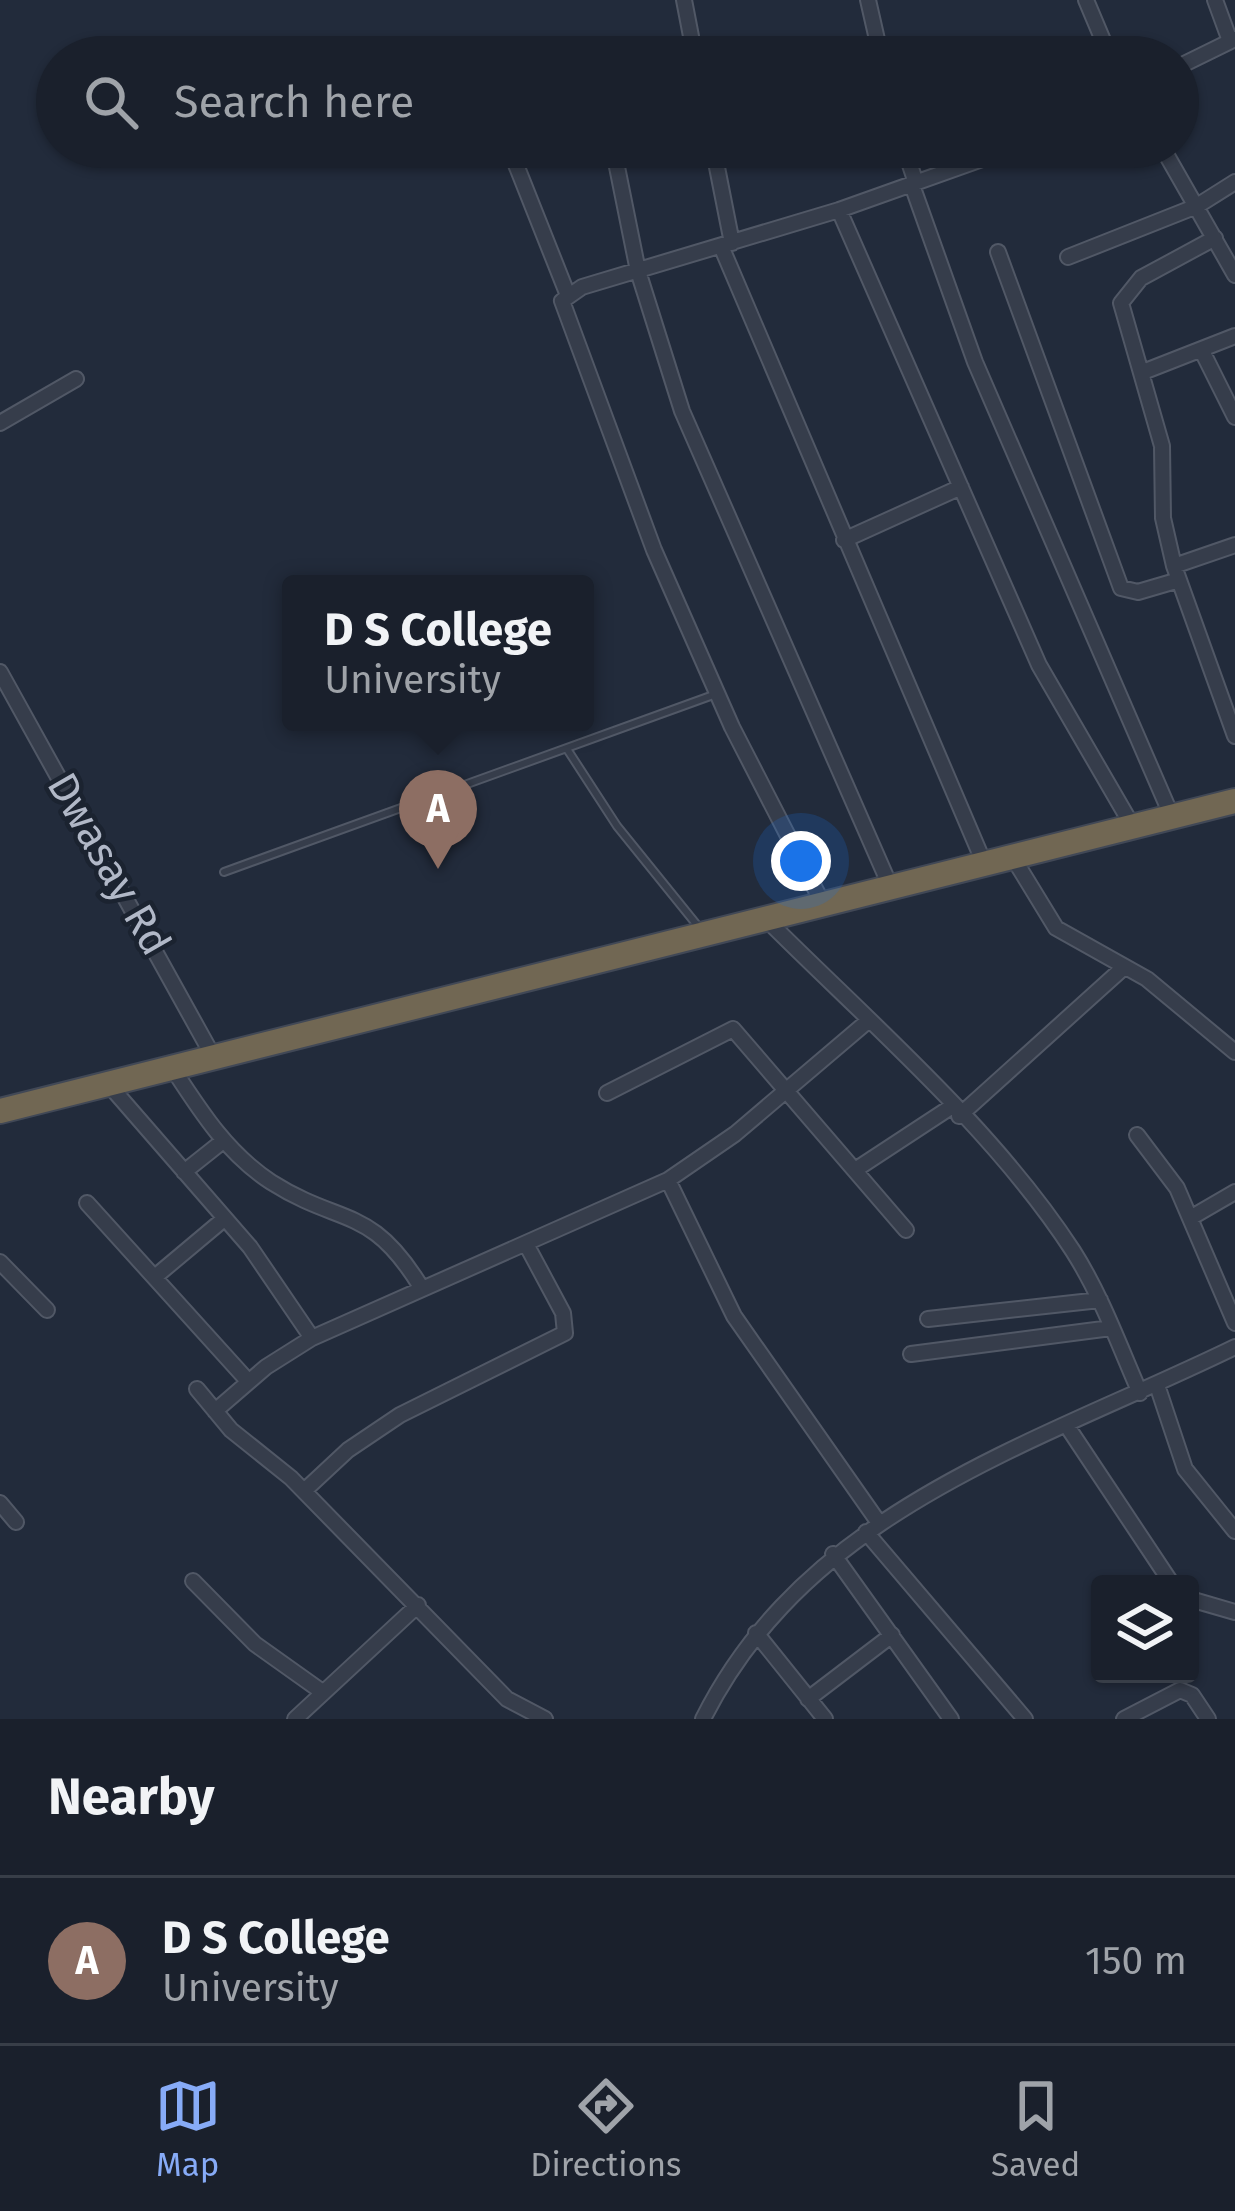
<!DOCTYPE html>
<style>
:root{--surface:#1a202c;--page:#232834;--text:#f1f3f6;--muted:#9fa3a9;--line:#383e48;--accent:#87abf7}
body{margin:0;font-family:"Fira Sans",sans-serif;background:var(--page);color:var(--text)}
.controls{position:absolute;right:36px;bottom:36px;display:grid;overflow:hidden;border-radius:12px;box-shadow:0 3px 9px #0004}
.controls button{width:108px;height:108px;display:grid;place-items:center;padding:0;border:0;border-bottom:3px solid var(--line);background:var(--surface);color:var(--text);font:60px sans-serif}
.you{position:absolute;left:801px;top:861px;width:42px;height:42px;margin:-30px;border:9px solid #fff;border-radius:50%;background:#1a73e8;box-shadow:0 0 0 18px #1a73e833}
.badge{display:grid;place-items:center;width:78px;height:78px;border-radius:50%;background:var(--accent);color:#fff;font-size:39px;font-weight:700}
.pin{position:absolute;translate:-50% -99px;filter:drop-shadow(0 3px 6px #0008)}
.pin::after{content:'';position:absolute;top:63px;width:42px;height:36px;background:inherit;clip-path:polygon(0 0,100% 0,50% 100%)}
.popup{position:absolute;left:282px;top:575px;width:312px;height:156px;box-sizing:border-box;display:grid;place-content:center;border-radius:12px;background:var(--surface);filter:drop-shadow(0 3px 9px #0005);font-size:39px;white-space:nowrap;color:var(--muted)}
.popup b{font-size:45px;color:var(--text)}
.popup::after{content:'';position:absolute;left:50%;top:100%;margin-left:-24px;border:24px solid transparent;border-top-color:var(--surface)}
.list{margin:0;padding:0;list-style:none}
h2{display:flex;justify-content:space-between;align-items:center;height:156px;margin:0;padding:0 48px;font-size:51px}
h2 small{font-size:39px;font-weight:400;color:var(--muted)}
.list li{display:grid;grid-template-columns:78px 1fr auto;gap:36px;align-items:center;box-sizing:border-box;height:168px;padding:0 48px;border-top:3px solid var(--line)}
.list b{display:block;font-size:45px;white-space:nowrap}
.list p{margin:0;font-size:39px;white-space:nowrap;color:var(--muted)}
.list em{font-size:39px;font-style:normal;color:var(--muted)}
.icon{flex:none;width:66px;height:66px;fill:none;stroke:currentColor;stroke-width:2;stroke-linecap:round;stroke-linejoin:round}
.map{position:relative;flex:none;width:1235px;height:1719px;overflow:hidden}
.search{position:absolute;background:var(--surface);box-shadow:0 3px 9px #0004;left:36px;right:36px;top:36px;height:132px;display:flex;align-items:center;gap:30px;box-sizing:border-box;padding:0 42px;border-radius:66px;color:var(--muted);font-size:45px}
.sheet{height:324px;background:var(--surface)}
nav{display:flex;justify-content:space-around;align-items:center;box-sizing:border-box;height:168px;border-top:3px solid var(--line);background:var(--surface);font-size:33px;color:var(--muted)}
nav a{display:grid;justify-items:center;gap:6px}
nav .on{color:var(--accent)}
.map>svg:first-child{display:block}
.lines{fill:none;stroke-linecap:round;stroke-linejoin:round}
.lane-casing{stroke:#515866;stroke-width:10}
.street-casing{stroke:#515866;stroke-width:18}
.highway-casing{stroke:#414856;stroke-width:28}
.lane{stroke:#363d4b;stroke-width:6}
.street{stroke:#363d4b;stroke-width:14}
.highway{stroke:#716753;stroke-width:24}
.labels{text-anchor:middle;dominant-baseline:central;stroke-width:9;stroke-linejoin:round;paint-order:stroke}
.street-label{font-size:42px;fill:#b1b8c7;stroke:#1b2330}
</style>
<div class="map">
<svg width="1235" height="1719" viewBox="0 0 1235 1719">
<rect width="100%" height="100%" fill="#222b3b"/>
<g class="lines">
<defs>
<path id="lane" d="M567,749L617,826L701,930
M224,872L716,694"/>
<path id="street" d="M684,0L695,57
M868,0L881,57
M1086,0L1110,57
M1215,0L1230,41
M594,50L595,57
M1178,67L1235,39
M509,147L567,293
M613,147L638,271L682,411L891,888
M713,147L732,243
M904,147L916,183
M1162,147L1235,275
M912,185L975,362L1172,817
M839,210L1039,665L1133,827
M1215,238L1141,278L1121,303L1162,446L1163,518L1174,566L1235,736
M721,246L984,863
M998,252L1121,588L1138,592L1179,580
M1068,257L1197,206L1235,182
M1202,351L1235,417
M1143,372L1235,336
M0,423L76,379
M844,540L961,487
M1174,566L1235,545
M0,672L214,1058
M1012,856L1056,928L1147,979L1235,1052
M823,904L732,727L654,550L562,301L582,287L839,210L1016,147
M766,919C869,1022 994,1129 1073,1251C1101,1295 1119,1345 1140,1393
M173,1069C201,1112 227,1153 271,1182C342,1227 370,1204 421,1287
M110,1086L250,1247L312,1338
M607,1093L733,1029L906,1230
M959,1116L1122,969
M1137,1135L1177,1188L1235,1323
M855,1170L951,1107
M184,1172L223,1141
M668,1180L734,1316L879,1523
M87,1203L248,1381
M1192,1217L1235,1192
M0,1262L47,1310
M156,1276L224,1219
M928,1319L1100,1300
M911,1354L1111,1328
M1157,1385L1185,1469L1235,1531
M197,1389L231,1430L291,1478L507,1699L545,1719
M215,1411L266,1367L312,1338L668,1180L735,1134L868,1021
M1067,1426L1172,1584
M304,1491L348,1450L400,1415L565,1333L563,1313L526,1244
M0,1503L16,1522
M866,1532L1025,1719
M833,1554L951,1719
M193,1581L255,1644L321,1691
M1190,1599L1235,1612
M756,1633L825,1719
M808,1699L892,1635
M295,1719L418,1605
M703,1719C809,1508 1036,1444 1235,1347
M1124,1719L1180,1690L1192,1695L1208,1719"/>
<path id="highway" d="M0,1111L1235,801"/>
</defs>
<use href="#lane" class="lane-casing"/>
<use href="#street" class="street-casing"/>
<use href="#highway" class="highway-casing"/>
<use href="#lane" class="lane"/>
<use href="#street" class="street"/>
<use href="#highway" class="highway"/>
</g>
<g class="labels">
<g class="street-label">
<text transform="translate(109 864) rotate(60)">Dwasay Rd</text>
</g>
</g>
</svg>
<div class="controls">
<button><svg class="icon" aria-label="layers" viewBox="0 0 24 24"><path d="M12 4l9 5-9 5-9-5zM3 14l9 5 9-5"/></svg></button>
</div>
<div class="you"></div>
<div class="pin badge" style="left:438px;top:869px;background:#8d6e63">A</div>
<div class="popup"><b>D S College</b>University</div>
<div class="search"><svg class="icon" aria-label="search" viewBox="0 0 24 24"><circle cx="10" cy="10" r="6"/><path d="M15 15l6 6"/></svg>Search here</div>
</div>
<section class="sheet">
<h2>Nearby<small></small></h2>
<ul class="list">
<li><span class="badge" style="background:#8d6e63">A</span><div><b>D S College</b><p>University</p></div><em>150 m</em></li>
</ul>
</section>
<nav>
<a class="on"><svg class="icon" aria-label="map" viewBox="0 0 24 24"><path d="M3 6l6-2 6 2 6-2v14l-6 2-6-2-6 2zM9 4v14M15 6v14"/></svg>Map</a>
<a><svg class="icon" aria-label="directions" viewBox="0 0 24 24"><path d="M12 3l9 9-9 9-9-9zM9 14v-3h6M13 9l2 2-2 2"/></svg>Directions</a>
<a><svg class="icon" aria-label="saved" viewBox="0 0 24 24"><path d="M7 4h10v16l-5-4-5 4z"/></svg>Saved</a>
</nav>
